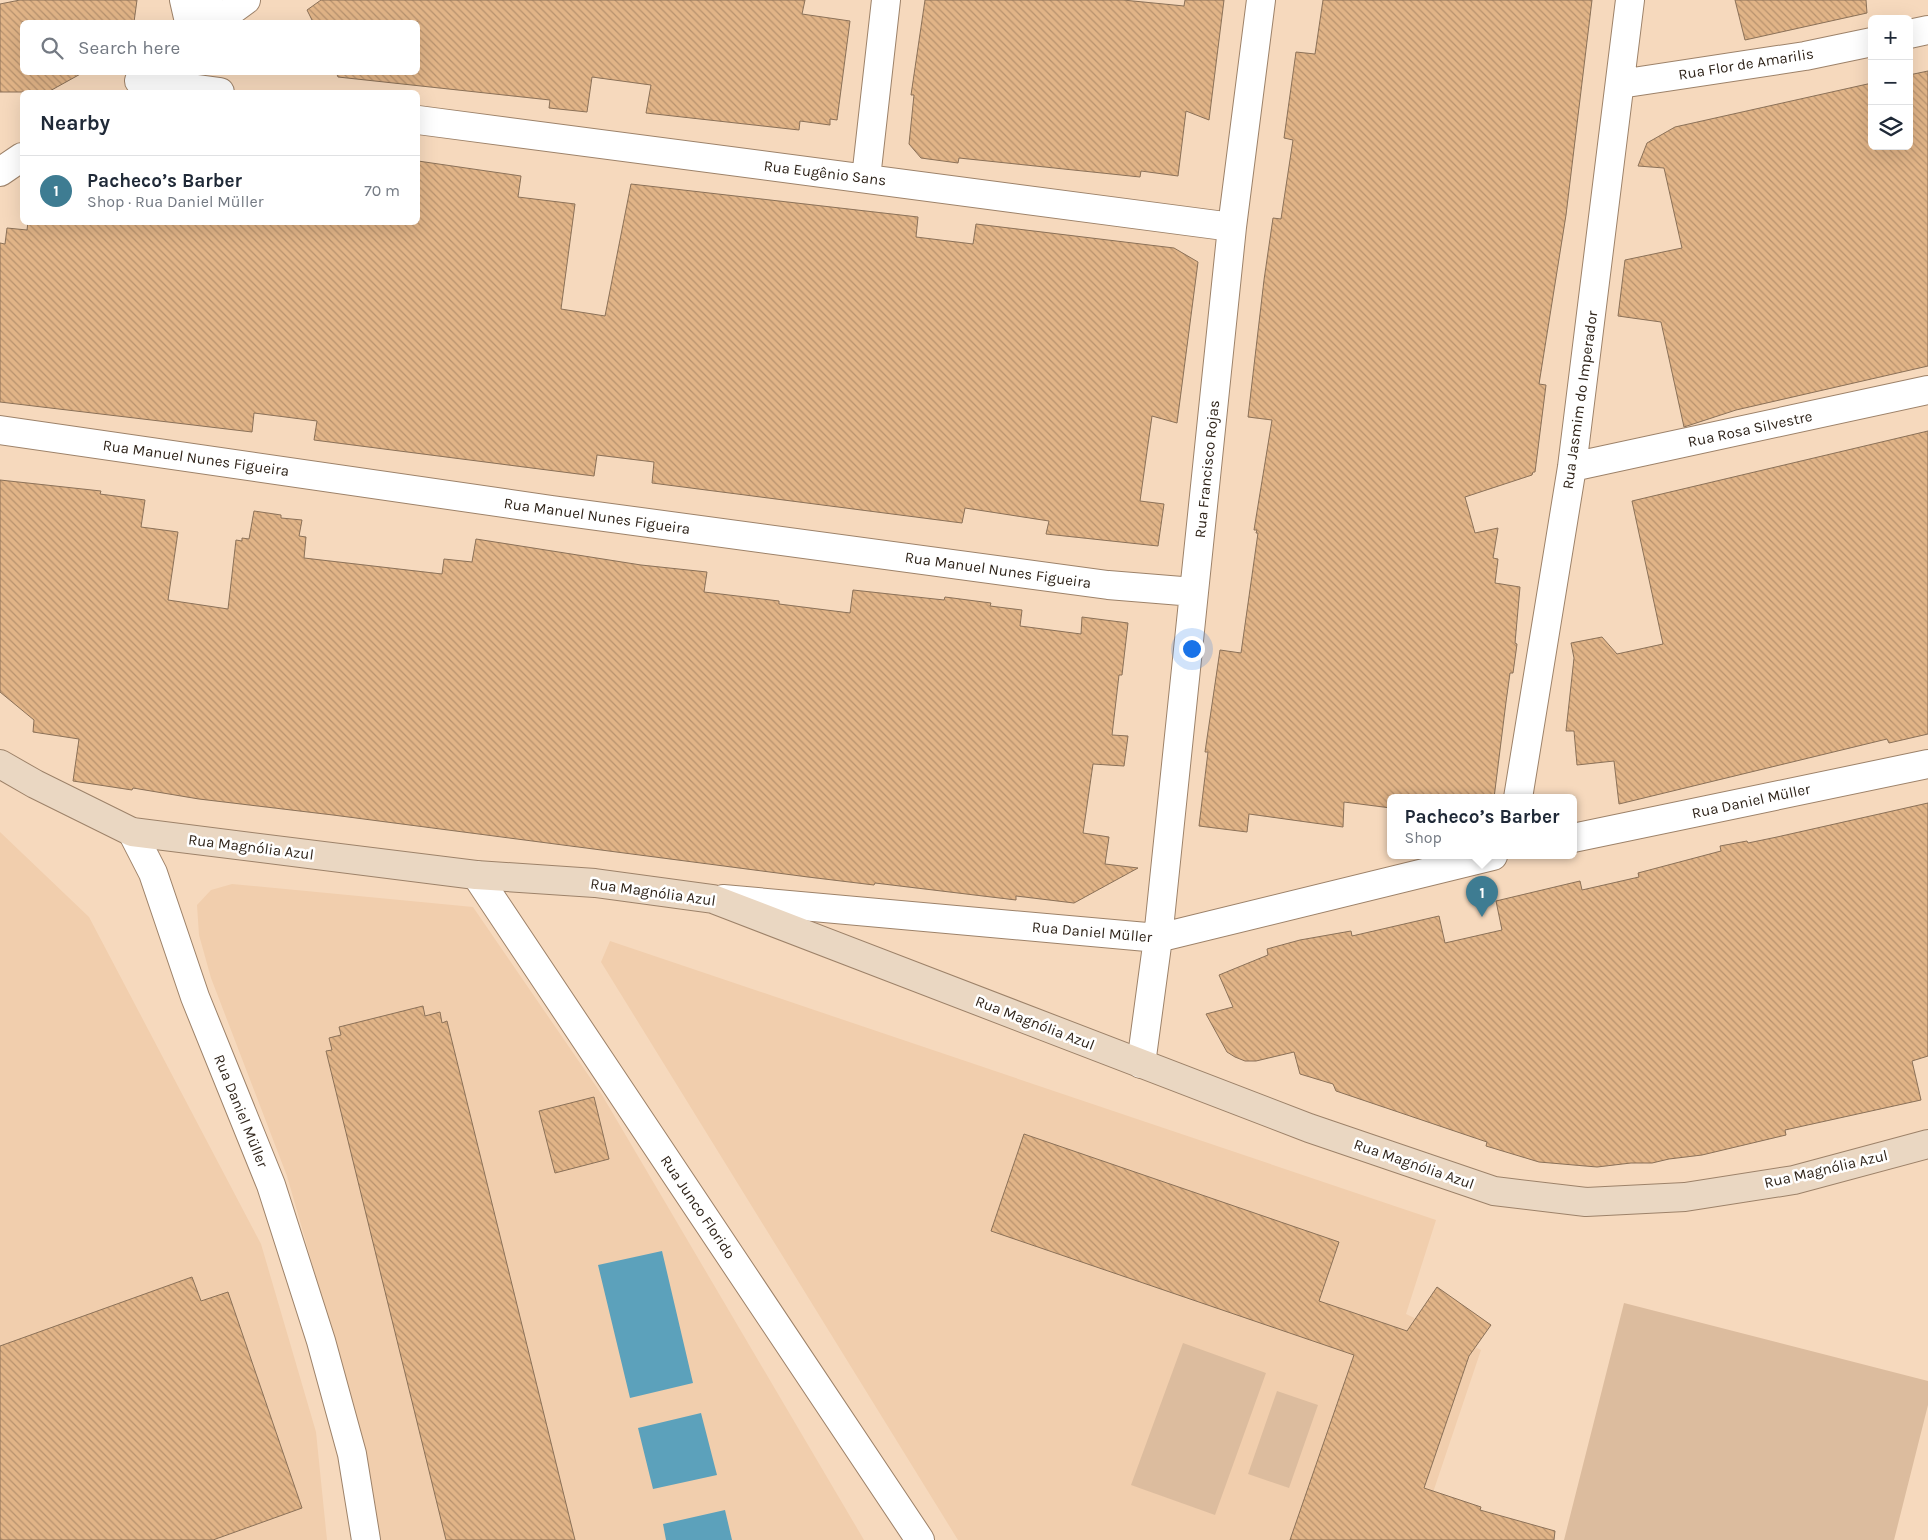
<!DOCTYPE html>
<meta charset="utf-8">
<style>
:root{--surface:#fff;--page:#f2f2f3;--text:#1f2937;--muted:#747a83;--line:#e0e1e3;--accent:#3e7c92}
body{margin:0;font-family:Karla,sans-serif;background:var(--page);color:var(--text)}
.controls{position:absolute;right:15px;top:15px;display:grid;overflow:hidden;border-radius:8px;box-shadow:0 5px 20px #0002}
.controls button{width:45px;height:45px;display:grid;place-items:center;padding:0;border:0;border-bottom:1px solid var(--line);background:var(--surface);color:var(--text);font:25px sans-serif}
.you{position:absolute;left:1191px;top:648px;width:18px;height:18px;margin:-12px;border:4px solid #fff;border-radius:50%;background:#1a73e8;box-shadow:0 0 0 8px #1a73e833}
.badge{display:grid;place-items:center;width:32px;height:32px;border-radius:50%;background:var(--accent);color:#fff;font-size:16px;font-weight:700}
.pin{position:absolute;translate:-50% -41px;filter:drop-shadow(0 1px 2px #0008)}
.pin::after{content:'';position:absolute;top:26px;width:18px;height:15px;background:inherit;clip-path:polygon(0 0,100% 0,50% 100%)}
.popup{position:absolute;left:1387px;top:794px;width:190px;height:65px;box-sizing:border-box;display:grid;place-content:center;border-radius:8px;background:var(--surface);filter:drop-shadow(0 1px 4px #0005);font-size:16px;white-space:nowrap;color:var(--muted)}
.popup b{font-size:19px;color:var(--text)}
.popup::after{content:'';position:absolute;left:50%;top:100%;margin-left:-10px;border:10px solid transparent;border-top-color:var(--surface)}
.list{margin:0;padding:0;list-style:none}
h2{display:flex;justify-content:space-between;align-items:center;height:65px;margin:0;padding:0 20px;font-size:21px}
h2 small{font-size:16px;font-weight:400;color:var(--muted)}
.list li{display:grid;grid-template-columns:32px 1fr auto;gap:15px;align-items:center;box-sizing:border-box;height:70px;padding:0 20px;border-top:1px solid var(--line)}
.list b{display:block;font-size:19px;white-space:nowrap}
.list p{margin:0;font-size:16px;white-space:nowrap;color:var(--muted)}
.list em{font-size:16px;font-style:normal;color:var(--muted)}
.icon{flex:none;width:28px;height:28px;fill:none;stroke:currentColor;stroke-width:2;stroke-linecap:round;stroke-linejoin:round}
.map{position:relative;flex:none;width:1928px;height:1540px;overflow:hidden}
.search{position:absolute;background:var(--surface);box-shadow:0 5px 20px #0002;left:20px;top:20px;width:400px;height:55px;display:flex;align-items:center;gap:12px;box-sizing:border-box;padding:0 18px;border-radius:8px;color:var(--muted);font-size:19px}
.panel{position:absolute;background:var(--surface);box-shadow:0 5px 20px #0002;left:20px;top:90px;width:400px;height:135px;border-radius:8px}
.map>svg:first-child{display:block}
.built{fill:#f1cead}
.garden{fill:#dcbc9e}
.water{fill:#5ca1bb}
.building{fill:url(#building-back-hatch);stroke:#8b7158}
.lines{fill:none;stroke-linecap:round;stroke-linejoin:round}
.street-casing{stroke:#9d8269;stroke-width:30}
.secondary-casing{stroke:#9d8269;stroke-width:30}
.street{stroke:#fff;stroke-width:28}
.secondary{stroke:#ead7c2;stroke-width:28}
.labels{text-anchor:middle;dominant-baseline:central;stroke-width:5;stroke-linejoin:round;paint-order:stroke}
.street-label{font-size:15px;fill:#2f241a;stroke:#fff}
</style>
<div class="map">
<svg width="1928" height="1540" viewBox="0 0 1928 1540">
<defs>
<pattern id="building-back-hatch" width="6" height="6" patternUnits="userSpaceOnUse" patternTransform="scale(1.25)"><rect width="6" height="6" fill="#e1b487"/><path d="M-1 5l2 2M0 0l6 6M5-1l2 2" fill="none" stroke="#b7926e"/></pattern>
</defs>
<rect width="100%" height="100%" fill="#f6d9bd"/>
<path class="built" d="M0,832L89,917L261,1244L316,1432L327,1540H0Z
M232,884L473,907L602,1095L864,1540H381L359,1427L287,1176L211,978L199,935L197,905L211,890Z
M610,941L1436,1220L1406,1314L1481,1350L1417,1540H958L601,962Z"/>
<path class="garden" d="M1624,1303L1928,1381V1405L1894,1540H1564Z
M1183,1343L1266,1373L1215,1515L1131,1485Z
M1277,1391L1318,1405L1289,1488L1248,1474Z"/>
<path class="water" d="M662,1251L693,1383L630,1398L598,1265Z
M701,1413L717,1475L653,1489L638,1428Z
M725,1510L732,1540H666L663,1524Z"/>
<path class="building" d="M20,0H137L134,22H22V72H84L48,92H0V4Z
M321,0H805L802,14L850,21L837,120L830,119V125L800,121L799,130L646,113L651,85L592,77L587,112L549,108L550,100L338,77L336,72H418V22H313L307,10Z
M925,0H1123L1184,6L1185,0H1224L1209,120L1186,111L1178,176L1141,171L1140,177L959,158L958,163L921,158L909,144L914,95H911Z
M1323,0H1592L1566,215L1539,384L1546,385L1535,472H1533L1532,475L1465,497L1475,533L1498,528L1493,558L1498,559L1495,583L1520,587L1515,643L1517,644L1513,673H1510L1506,702L1494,798H1391V808L1344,802L1343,827L1249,814L1247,832L1199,826L1208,752H1205L1220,650L1241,653L1258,533H1256L1257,530H1254L1272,420L1248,417L1264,280L1273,218L1281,219L1293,140L1284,138L1296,52L1315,54Z
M1735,0H1866L1867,13L1745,40Z
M1928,71V366L1736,410L1684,427L1661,322L1618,316L1625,260L1682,248L1664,168L1638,166L1647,143L1675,127L1872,83V146H1909V75Z
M418,161L521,176L518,197L575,204L561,309L605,316L631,184L918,217L916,237L973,244L976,224L1174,248L1198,262L1177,423L1152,416L1140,501L1164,504L1158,546L1046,534L1049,521L965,508L962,523L652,483L654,462L597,455L594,476L314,440L317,421L254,413L252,432L0,402V243L5,244L7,228L27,230L28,222H418Z
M1928,431V734L1889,743L1887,739L1619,804L1614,761L1577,765L1574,731H1566L1574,658L1571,643L1602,637L1617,654L1663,644L1632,501Z
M0,480L101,491L100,494L145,500L141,527L178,532L168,600L228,609L236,540L242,541V538L249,539L254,511L281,515V518L302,520L299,536L306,537L304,558L442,574L444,559L472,562L476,539L641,565L707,572L704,592L779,601V604L850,613L853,590L944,600L945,597L991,603L990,606L1022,610L1020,626L1081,634L1082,617L1128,623L1122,675H1119L1112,735L1128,736L1124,766L1093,764L1083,833L1109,837L1105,864L1138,868L1074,903L1016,896V900L875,883L874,885L808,877L333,815L199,799L133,788L132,790L73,781L79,739L33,732L34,720L0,692Z
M1928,803V1056L1912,1061L1921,1100L1785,1130L1786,1135L1702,1155L1669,1159L1652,1163H1631L1597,1167L1539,1162L1486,1146L1487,1142L1336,1091L1333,1084L1300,1074L1294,1052L1256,1061H1245L1235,1057L1227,1052L1206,1014L1233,1007L1219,975L1268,955L1267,949L1300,940L1351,931L1352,936L1439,916L1445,943L1502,930L1496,901L1580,881L1582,890L1639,877L1638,873L1721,851L1720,846L1747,841L1748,843L1777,837Z
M423,1006L425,1016L440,1012L442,1023L447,1021L575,1540H446L326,1051L332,1050L329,1038L341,1035L339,1027Z
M594,1097L609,1159L555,1173L539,1111Z
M1024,1134L1339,1242L1319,1301L1407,1331L1437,1287L1491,1325L1469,1356L1424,1488L1481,1507L1480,1510L1555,1531L1554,1540H1290L1354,1355L991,1231Z
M192,1277L201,1301L228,1292L302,1508L213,1540H0V1346Z"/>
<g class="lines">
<defs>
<path id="street" d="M184,0L189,22
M200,22L208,0
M216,22L246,0
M1909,34L1928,30
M139,81L220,92
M1620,84L1805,56L1872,42
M418,120L1232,227
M0,172L22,157
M866,178L886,0
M0,430L552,510L1108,585L1194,592
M1572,467L1928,390
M1518,798L1572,467L1630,0
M132,832L153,873L195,997L271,1185L321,1341L352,1454L366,1540
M1573,838L1928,764
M476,875L920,1540
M723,899L1158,938L1493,856
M1141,1064L1158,938L1232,227L1261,0"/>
<path id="secondary" d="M0,764L35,784L132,832L476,875L595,883L713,899L1309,1128L1494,1191L1586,1202L1685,1197L1794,1180L1928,1144"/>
</defs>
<use href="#street" class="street-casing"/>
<use href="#secondary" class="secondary-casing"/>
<use href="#street" class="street"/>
<use href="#secondary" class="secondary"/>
</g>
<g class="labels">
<g class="street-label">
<text transform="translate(1746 64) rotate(-9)">Rua Flor de Amarilis</text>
<text transform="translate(825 173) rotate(7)">Rua Eugênio Sans</text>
<text transform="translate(1580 400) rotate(-82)">Rua Jasmim do Imperador</text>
<text transform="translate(1750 429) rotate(-12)">Rua Rosa Silvestre</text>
<text transform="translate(196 458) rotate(8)">Rua Manuel Nunes Figueira</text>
<text transform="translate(1207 469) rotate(-84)">Rua Francisco Rojas</text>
<text transform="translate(597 516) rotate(8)">Rua Manuel Nunes Figueira</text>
<text transform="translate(998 570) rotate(8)">Rua Manuel Nunes Figueira</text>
<text transform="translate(1751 801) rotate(-12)">Rua Daniel Müller</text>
<text transform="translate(251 847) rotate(7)">Rua Magnólia Azul</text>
<text transform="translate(653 892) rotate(8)">Rua Magnólia Azul</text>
<text transform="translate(1092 932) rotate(5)">Rua Daniel Müller</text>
<text transform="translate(1035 1023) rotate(21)">Rua Magnólia Azul</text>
<text transform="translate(241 1111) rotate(68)">Rua Daniel Müller</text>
<text transform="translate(1414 1164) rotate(19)">Rua Magnólia Azul</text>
<text transform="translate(1826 1169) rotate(-13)">Rua Magnólia Azul</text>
<text transform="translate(698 1207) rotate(56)">Rua Junco Florido</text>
</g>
</g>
</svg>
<div class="controls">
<button>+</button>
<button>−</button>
<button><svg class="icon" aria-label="layers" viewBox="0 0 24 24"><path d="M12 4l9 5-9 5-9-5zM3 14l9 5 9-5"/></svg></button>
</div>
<div class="you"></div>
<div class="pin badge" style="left:1482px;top:917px">1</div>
<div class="popup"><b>Pacheco’s Barber</b>Shop</div>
<div class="search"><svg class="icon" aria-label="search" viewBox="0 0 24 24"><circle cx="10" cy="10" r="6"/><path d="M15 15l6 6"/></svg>Search here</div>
<section class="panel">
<h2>Nearby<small></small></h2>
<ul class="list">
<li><span class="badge">1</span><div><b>Pacheco’s Barber</b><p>Shop · Rua Daniel Müller</p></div><em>70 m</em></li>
</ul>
</section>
</div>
